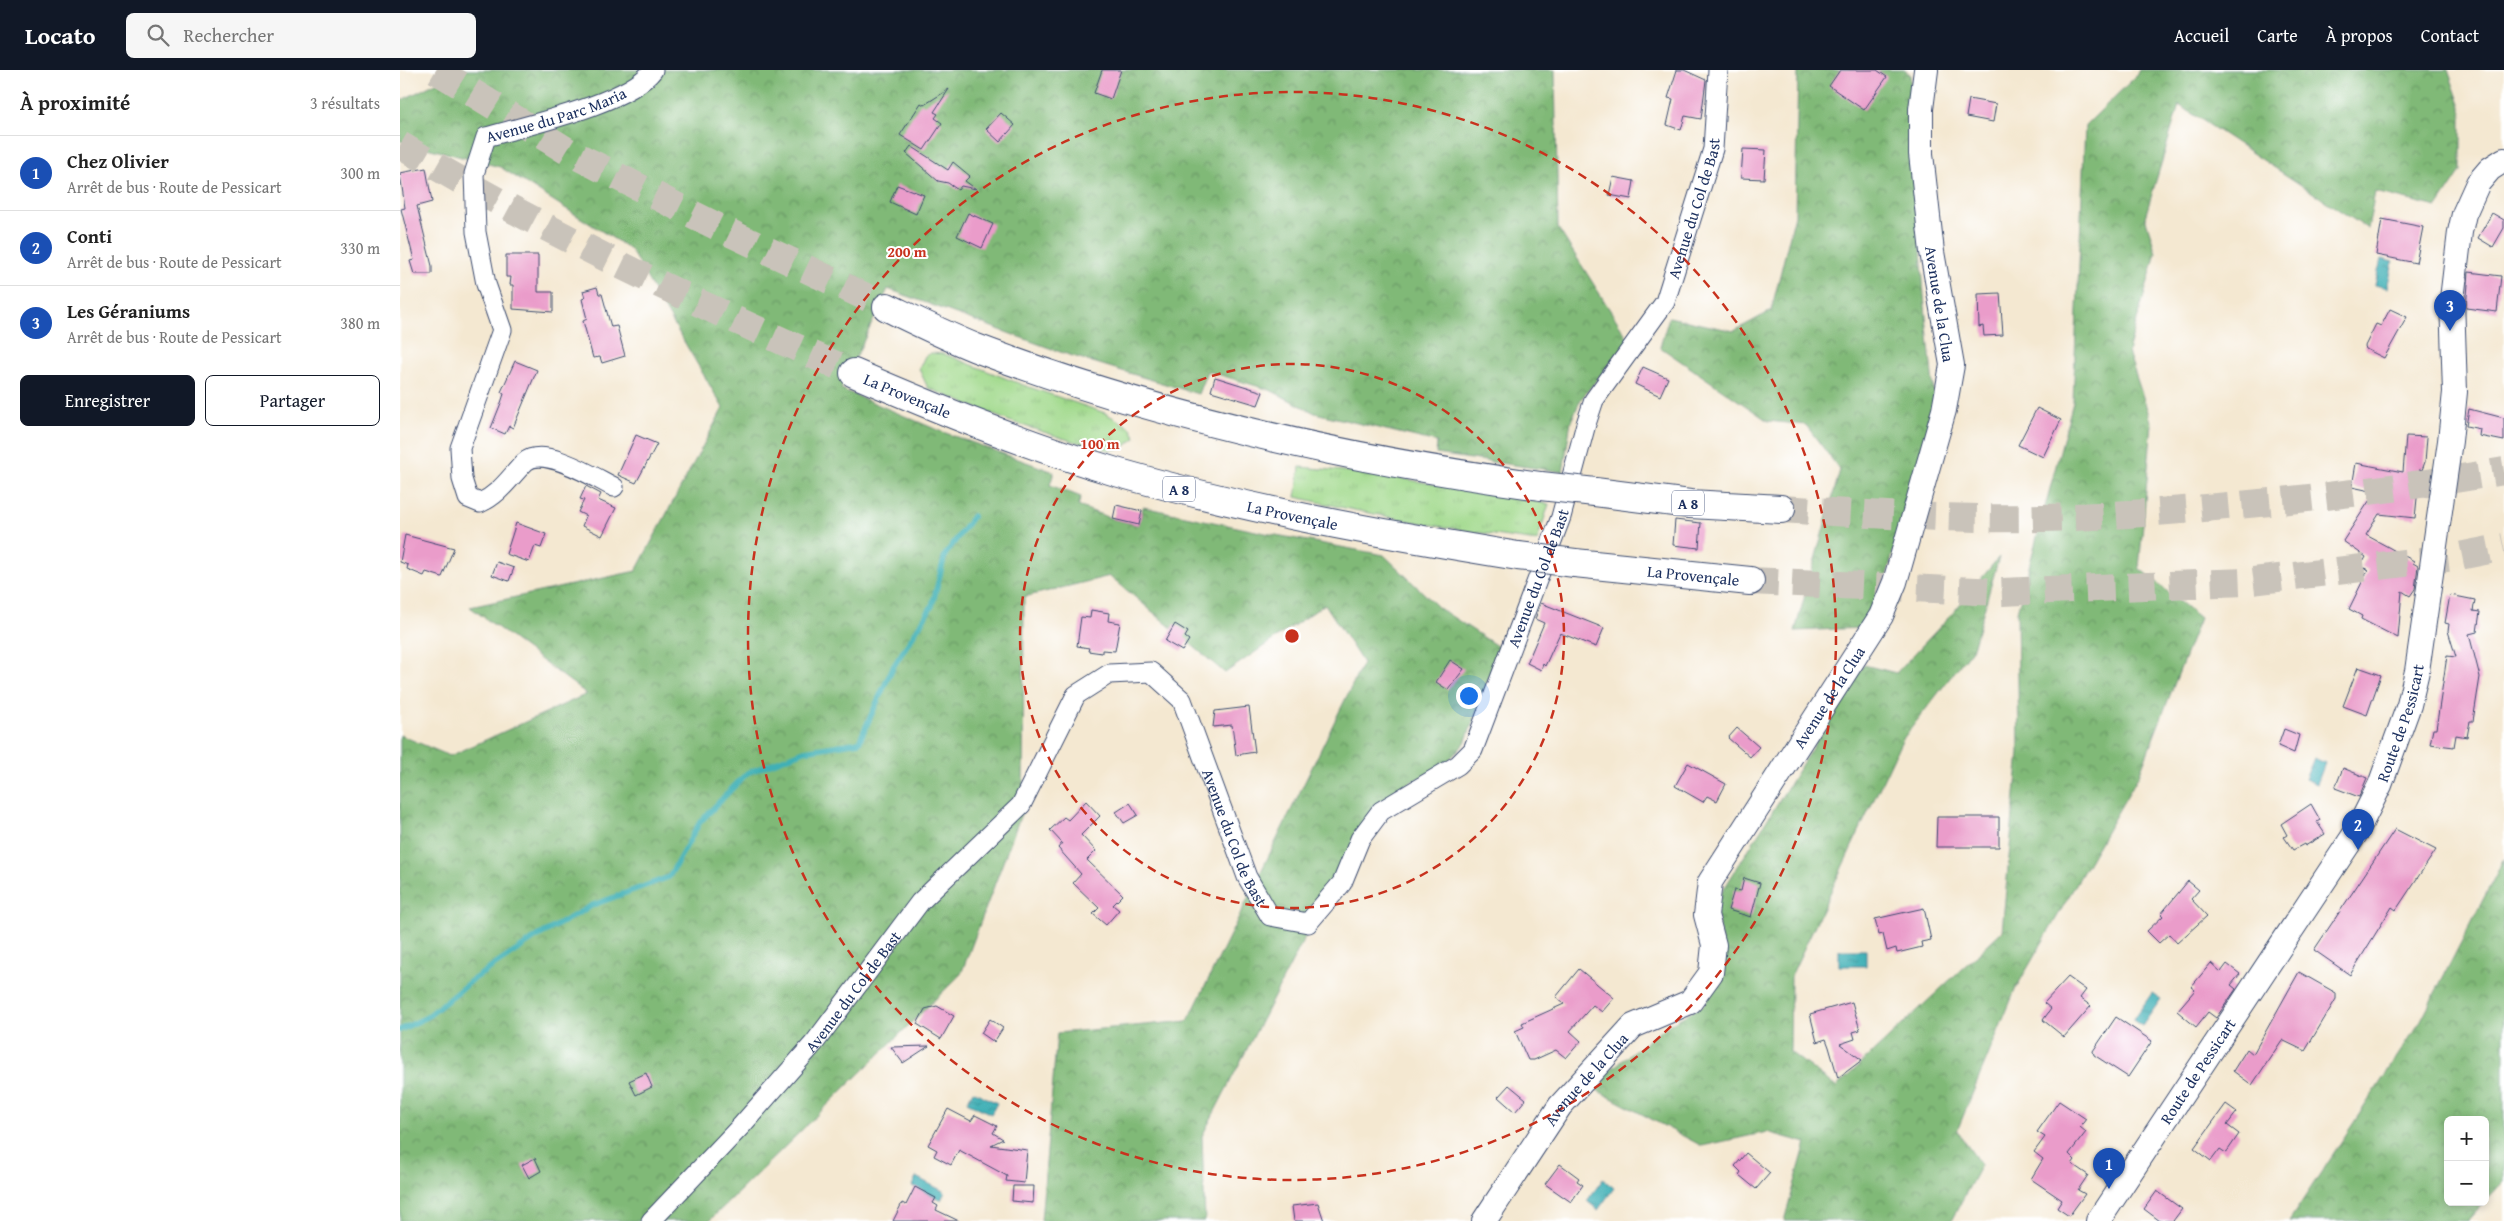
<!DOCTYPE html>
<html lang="fr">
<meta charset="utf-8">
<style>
:root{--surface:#fff;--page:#f6f6f6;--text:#222;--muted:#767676;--line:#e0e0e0;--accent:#111827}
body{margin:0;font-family:"Gentium Book Plus",serif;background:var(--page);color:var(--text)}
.controls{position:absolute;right:15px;bottom:15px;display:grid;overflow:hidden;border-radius:8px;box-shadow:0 2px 8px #0003}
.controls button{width:45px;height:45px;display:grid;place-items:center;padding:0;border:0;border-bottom:1px solid var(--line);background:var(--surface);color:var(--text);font:25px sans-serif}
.you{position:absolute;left:1068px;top:625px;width:18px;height:18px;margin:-12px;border:4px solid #fff;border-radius:50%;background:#1a73e8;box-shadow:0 0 0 8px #1a73e833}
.badge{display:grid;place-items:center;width:32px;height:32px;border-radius:50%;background:var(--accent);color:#fff;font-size:16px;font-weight:700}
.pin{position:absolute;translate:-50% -41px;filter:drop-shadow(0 1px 2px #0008)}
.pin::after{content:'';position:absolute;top:26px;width:18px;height:15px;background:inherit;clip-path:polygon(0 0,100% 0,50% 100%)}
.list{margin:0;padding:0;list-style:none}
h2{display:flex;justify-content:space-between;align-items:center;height:65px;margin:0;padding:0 20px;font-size:21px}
h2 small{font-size:16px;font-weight:400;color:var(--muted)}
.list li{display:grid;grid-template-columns:32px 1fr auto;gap:15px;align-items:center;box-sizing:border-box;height:75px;padding:0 20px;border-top:1px solid var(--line)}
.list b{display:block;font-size:19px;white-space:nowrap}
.list p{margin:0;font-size:16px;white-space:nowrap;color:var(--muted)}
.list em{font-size:16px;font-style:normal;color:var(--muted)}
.actions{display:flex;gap:10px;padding:15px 20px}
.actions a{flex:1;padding:11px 0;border:1px solid var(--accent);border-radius:8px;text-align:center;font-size:18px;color:var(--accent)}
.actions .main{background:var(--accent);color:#fff}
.icon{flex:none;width:28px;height:28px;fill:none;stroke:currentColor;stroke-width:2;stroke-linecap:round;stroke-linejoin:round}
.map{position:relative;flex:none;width:2104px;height:1151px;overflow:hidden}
header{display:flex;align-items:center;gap:30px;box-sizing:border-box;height:70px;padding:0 25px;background:var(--accent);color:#fff}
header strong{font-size:24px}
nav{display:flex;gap:28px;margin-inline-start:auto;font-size:18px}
.search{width:350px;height:45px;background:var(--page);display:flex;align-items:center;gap:12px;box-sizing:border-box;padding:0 18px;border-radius:8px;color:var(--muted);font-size:19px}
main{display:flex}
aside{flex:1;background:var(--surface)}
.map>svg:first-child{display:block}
.grass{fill:url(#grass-tufts);stroke:#5e8474}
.forest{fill:url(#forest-crowns);stroke:#4e746a}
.water{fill:url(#water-ripples);stroke:#2d708a}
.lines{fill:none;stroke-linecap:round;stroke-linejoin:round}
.stream{stroke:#3fb0b6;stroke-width:5.5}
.building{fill:#ea9cca}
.motorway-tunnel{stroke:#c9c3ba;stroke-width:28;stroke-dasharray:28 14;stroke-linecap:butt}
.minor-casing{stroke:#3c4b6f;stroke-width:21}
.tertiary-casing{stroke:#3c4b6f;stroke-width:26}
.motorway-casing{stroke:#3c4b6f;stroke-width:30}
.minor{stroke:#fff;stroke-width:19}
.tertiary{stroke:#fff;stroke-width:24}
.motorway{stroke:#fff;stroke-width:28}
.motorway-bridge-casing{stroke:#3c4b6f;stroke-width:30;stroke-linecap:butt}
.motorway-bridge{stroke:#fff;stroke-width:28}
.ring{fill:none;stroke:#c8321e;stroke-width:2.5;stroke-dasharray:9 6}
.labels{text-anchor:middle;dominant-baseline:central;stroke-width:4;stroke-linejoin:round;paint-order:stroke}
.shield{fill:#fff;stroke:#5f6d8e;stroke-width:1}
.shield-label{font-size:15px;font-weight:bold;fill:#1b2f5e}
.street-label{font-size:16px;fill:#1b2f5e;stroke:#fff}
.centre{fill:#c8321e;stroke:#fff;stroke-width:2.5}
.ring-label{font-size:15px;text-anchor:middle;font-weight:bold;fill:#c8321e;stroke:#fff;stroke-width:4;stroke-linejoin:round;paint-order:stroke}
</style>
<header>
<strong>Locato</strong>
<div class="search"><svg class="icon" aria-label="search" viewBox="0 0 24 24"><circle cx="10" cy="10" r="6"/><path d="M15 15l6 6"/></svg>Rechercher</div>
<nav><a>Accueil</a><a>Carte</a><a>À propos</a><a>Contact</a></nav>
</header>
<main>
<aside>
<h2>À proximité<small>3 résultats</small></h2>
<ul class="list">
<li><span class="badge" style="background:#1a4fb4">1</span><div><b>Chez Olivier</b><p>Arrêt de bus · Route de Pessicart</p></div><em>300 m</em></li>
<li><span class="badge" style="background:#1a4fb4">2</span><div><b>Conti</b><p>Arrêt de bus · Route de Pessicart</p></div><em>330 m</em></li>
<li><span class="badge" style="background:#1a4fb4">3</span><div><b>Les Géraniums</b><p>Arrêt de bus · Route de Pessicart</p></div><em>380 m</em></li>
</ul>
<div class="actions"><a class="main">Enregistrer</a><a>Partager</a></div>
</aside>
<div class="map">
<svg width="2104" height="1151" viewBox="0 0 2104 1151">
<defs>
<pattern id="grass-tufts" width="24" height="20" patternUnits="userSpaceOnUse" patternTransform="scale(1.25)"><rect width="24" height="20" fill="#a0d98b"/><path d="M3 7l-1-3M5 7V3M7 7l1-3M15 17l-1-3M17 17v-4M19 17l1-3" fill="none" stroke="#89bb7a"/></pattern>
<pattern id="forest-crowns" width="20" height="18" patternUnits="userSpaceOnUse" patternTransform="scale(1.25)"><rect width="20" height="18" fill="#80b977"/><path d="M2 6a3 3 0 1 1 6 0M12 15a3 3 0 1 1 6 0" fill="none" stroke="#689765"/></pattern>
<pattern id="water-ripples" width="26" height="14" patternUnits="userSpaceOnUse" patternTransform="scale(1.25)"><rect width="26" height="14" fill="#3fb0b6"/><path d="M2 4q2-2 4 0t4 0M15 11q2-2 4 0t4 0" fill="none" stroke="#349097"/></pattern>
</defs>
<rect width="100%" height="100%" fill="#fff"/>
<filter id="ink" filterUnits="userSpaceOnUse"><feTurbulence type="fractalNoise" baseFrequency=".02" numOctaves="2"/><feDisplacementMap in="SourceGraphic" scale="10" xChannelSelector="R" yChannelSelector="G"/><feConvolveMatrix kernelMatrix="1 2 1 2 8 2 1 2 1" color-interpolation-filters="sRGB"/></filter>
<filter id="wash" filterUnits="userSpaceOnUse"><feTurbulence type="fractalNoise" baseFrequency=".0096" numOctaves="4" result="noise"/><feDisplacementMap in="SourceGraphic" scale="20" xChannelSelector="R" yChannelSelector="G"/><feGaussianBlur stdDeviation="1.12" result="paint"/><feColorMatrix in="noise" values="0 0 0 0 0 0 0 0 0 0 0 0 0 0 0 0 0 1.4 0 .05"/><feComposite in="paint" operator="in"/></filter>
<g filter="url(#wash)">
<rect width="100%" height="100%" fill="#f4e8d1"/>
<path class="grass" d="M531,283L544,284L623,315L705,343L730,357L736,368L722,378L709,380L672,371L609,351L528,318L519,299L525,286Z
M900,397L975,404L1149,434L1137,471C1055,460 976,446 896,427Z"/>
<path class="forest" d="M62,0H1155L1158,158L1229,270L1181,329L1171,351L1163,402L1036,384L1037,372L915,343L870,320L807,301L798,324L663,283L488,219L441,319L540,361L654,402L650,415L681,427L678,436L713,449L739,455L743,437L865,463L984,485L1039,538L1100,578L1065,673L1042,697L996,719L966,749L802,1066L805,1151H641L657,963L788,951L963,593L925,534L825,603L710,506L624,527L623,739L561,904L309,1151H0V665L50,686L187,624L70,537L236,501L323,338L230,179L100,97L0,71V31Z
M1398,0H1504L1510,4L1524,226L1535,335L1478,536L1461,558L1395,561L1440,400L1406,355L1368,351L1260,277L1269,247L1334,261L1371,241L1395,145Z
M1739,0H2048L2061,37V101L2037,137L1975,122L1968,159L1779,35L1745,147L1756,183L1728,282L1752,354L1739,498L1800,548L1739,705L1616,918L1557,1061L1581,1095L1551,1151H1384L1406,1073L1367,1062L1302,1076L1189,1016L1270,954L1305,934L1324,886L1315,833L1464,595L1496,603L1552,544L1599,487L1573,578L1502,670L1391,906L1390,982L1436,1017L1602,861L1619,682L1617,542L1673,332L1685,56L1736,6Z
M2104,789V1111L2085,1131V1050H2048V1132H2084L2067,1151H1889L2020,952Z"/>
<path class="water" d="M1981,189L1993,192L1987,218L1975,215Z
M1914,688L1925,693L1917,714L1905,709Z
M1439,880H1466V896H1439Z
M1752,923L1761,929L1742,956L1733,950Z
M573,1021L597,1033L591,1044L567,1032Z
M516,1107L545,1122L541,1130L512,1116Z
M1203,1109L1214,1118L1198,1140L1187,1131Z"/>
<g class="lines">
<path class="stream" d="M0,960L27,947L71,911L138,866L193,835L269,807L300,752L347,703L404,681L459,672L493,597L532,536L545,485L573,446"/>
</g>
<g id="blocks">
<path class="building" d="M702,0H721L711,29L694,23Z
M1277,0H1284L1306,10L1301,49L1285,46L1281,60L1267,55L1273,29L1268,28Z
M1440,0H1477L1487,7L1464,40L1429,16Z
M549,19L534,42L538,44L535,48L542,53L524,80L500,65L521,33L524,35Z
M1569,29L1596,34L1593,52L1566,47Z
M601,43L615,55L600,72L586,59Z
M511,76L548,100L553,92L570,106L565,111L576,119L561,116L558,120L548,113L538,111L506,83Z
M1343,79L1366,80L1364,109L1341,108Z
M26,98L32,132L17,136L32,196V204H14L10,191L14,190L1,139L5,138L0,103Z
M1213,107L1234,111L1231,129L1209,125Z
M497,115L524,125L516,144L490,132Z
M568,143L593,154L582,178L557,166Z
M2092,143L2104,150V158L2093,177L2078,168Z
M1982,149L2023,157L2016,193L1976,185Z
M106,185H138V222H153V242L113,239V215H110L111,207H106Z
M2069,202L2101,206L2097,242L2066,238Z
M197,217L199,224H202L211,257L217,256L225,286L202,293L200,287L193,288L183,251L187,249L182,229L185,228L183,221Z
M1600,223L1603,265L1584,266L1583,256L1579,257L1578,224Z
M1990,239L2007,247L1984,288L1966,279L1965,276L1976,254L1981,256Z
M115,291L137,300L113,358L109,356L105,364L91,358L101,333L104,324L101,322Z
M1243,297L1268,308L1260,326L1235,314Z
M815,307L863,322L858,335L811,321Z
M1637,338L1661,350L1643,387L1618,375Z
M2069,339L2104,348V371L2079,366L2080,359L2066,356Z
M236,365L257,374L236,413L218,405Z
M2006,366L2027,367L2025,392L2022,400L2020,399L2015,448L1979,444L1966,465L2014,491L2013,493L2018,496L2015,519L2010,526L2002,521L1998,568L1961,549L1962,546L1949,539L1968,500L1961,496L1966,487L1943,471L1975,422L1952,417L1956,393L2003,402Z
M186,416L201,424L198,430L216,438L202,466L182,456L186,446L178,442L184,430L180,429Z
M716,435L742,441L739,455L713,449Z
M1275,450L1301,453L1299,478L1273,475Z
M116,453L146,464L141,478L135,476L129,492L106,484Z
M5,465L54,478L42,507L26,502L24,506L7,499L8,495L0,492Z
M97,492L114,498L109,511L92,505Z
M2050,525L2075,530L2073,541L2080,542L2077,562L2069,564L2080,607L2073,651H2070L2067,667L2056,665L2054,677L2030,674L2033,659H2036L2047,586L2056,587L2048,561L2049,554L2045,553Z
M1141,533L1204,558L1196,577L1160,563L1145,596L1143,594L1141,600L1127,593L1144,553L1135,549Z
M691,540L709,543L708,551L720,553L715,581L702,580V583L688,581L689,578L677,576L681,547L690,548Z
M775,554L788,562L785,567L789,570L782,581L765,571Z
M1050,590L1064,599L1048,620L1036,612Z
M1958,597L1981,605L1967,645L1943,636Z
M849,637L855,682L836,685L832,655L813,657L815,641Z
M1337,658L1359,677L1350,687L1328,668Z
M1884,659L1899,665L1894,683L1878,676Z
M1288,693L1326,714L1317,731L1307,726L1303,732L1275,716Z
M1943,698L1967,708L1959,727L1935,718Z
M686,731L700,746L681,765L696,781L687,790L723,825L713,835L719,840L706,855L693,844L699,838L673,813L681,804L658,778L662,773L650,760L664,747L668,750Z
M730,733L738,745L724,753L716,742Z
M1911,734L1920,750L1917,752L1925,764L1905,776L1904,774L1893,780L1884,767L1887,765L1881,754Z
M1537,747H1599V777H1536Z
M1995,759L2036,780L1996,840L1992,837L1950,905L1914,880Z
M1344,808L1360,813L1351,847L1328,840L1334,820L1341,821Z
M1788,811L1799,820L1791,829L1807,846L1777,873L1769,864L1759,873L1747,861L1763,846L1761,844Z
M1524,838L1531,870L1521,872L1522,877L1497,883L1496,878L1487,881L1483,864L1479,865L1475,849Z
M1811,893L1821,902L1827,894L1840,904L1831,915L1836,919L1816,948L1808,942L1796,957L1777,941L1795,920L1791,917Z
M1179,899L1214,928L1202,942L1193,935L1170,961L1181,971L1166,988L1156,980L1134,990H1128L1115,961L1124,957L1122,953L1164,934L1156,927Z
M1899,902L1936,923V929L1905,981L1882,970L1852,1015L1833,1001L1847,979L1853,984Z
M1668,907L1686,920L1680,928L1691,936L1664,967L1643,950L1651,939L1644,933Z
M1452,932L1460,960L1453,962L1455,969L1440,974L1462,990L1438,1008L1429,977L1426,969L1417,972L1410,944Z
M537,936L554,946L541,969L517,954L525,939Z
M1716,947L1752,971L1728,1007L1694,985L1693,981Z
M590,949L603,958L594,972L581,963Z
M529,976L503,993L491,977Z
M246,1003L252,1017L236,1025L229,1011Z
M1109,1015L1126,1029L1115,1042L1098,1027Z
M1659,1031L1686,1049L1680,1057L1686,1062L1669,1084L1675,1090L1672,1094L1688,1105L1678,1120L1685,1124L1669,1146L1657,1138L1662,1130L1631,1109L1643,1089L1634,1082L1645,1067L1637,1062Z
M1826,1034L1837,1042L1827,1055L1839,1064L1826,1083L1820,1079L1811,1091L1794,1078Z
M548,1039L571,1051L575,1045L597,1056L593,1063L603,1069L591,1075L627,1080L624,1113L606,1111L607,1106L559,1080L551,1095L534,1086L537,1080L528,1075Z
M1346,1083L1370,1103L1356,1119L1339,1105L1341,1102L1335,1096Z
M135,1088L141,1101L129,1108L122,1095Z
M1160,1094L1179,1108L1177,1111L1183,1115L1171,1132L1145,1114Z
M613,1116H634L633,1133L612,1131Z
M515,1117L536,1128L533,1133L538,1136L536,1140L559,1151H493L502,1133L506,1135Z
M1757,1121L1782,1139L1773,1151H1760L1744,1139Z
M918,1133L924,1151H894L892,1136Z"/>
</g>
</g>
<g filter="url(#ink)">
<use href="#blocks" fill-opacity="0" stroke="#3c4b6f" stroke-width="1"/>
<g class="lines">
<path class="motorway-tunnel" d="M36,0L169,82L320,158L487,237
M0,75C146,163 299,235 454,303
M1381,439C1447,443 1514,447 1581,448C1666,450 1753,443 1838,435C1927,427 2016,416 2104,401
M1350,511L1600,522L1844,512L2055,487L2104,477"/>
<defs>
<g id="minor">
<path id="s1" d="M214,417C195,408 144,375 125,392C110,407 100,424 80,433L68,428L62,409L60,378L102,260L86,214L76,162L74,104L86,67C128,55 229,33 253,0"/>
<path id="s2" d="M251,1151L342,1055L415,972L520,832L621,735L676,625L709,604L751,602L782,630L847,807L870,846L908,853L942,813L960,769L981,741L1058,695L1073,680L1161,447L1186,354L1194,330L1265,232L1313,79L1318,0"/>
</g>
<g id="tertiary">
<path id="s3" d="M1084,1151L1160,1036L1233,956L1290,932L1311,903L1314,875L1306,845L1310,812L1481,546L1495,512L1544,340L1552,295L1532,182L1521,84V39L1526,0"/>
<path id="s4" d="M1698,1151L1957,761L1980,715L2009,635L2017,601L2050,371L2055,322L2052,229L2060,162L2064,144L2078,113L2090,99L2104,90"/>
</g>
<g id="motorway">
<path d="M487,237C516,251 546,266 576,278C758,347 949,390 1141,416"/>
<path id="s5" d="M454,303C540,340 626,375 716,402C848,440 983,464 1118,486"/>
<path d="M1195,422L1290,434L1381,439"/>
<path id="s6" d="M1175,493L1350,511"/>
</g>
</defs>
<use href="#minor" class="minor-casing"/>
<use href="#tertiary" class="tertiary-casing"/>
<use href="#motorway" class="motorway-casing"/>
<use href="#minor" class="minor"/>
<use href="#tertiary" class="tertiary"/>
<use href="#motorway" class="motorway"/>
<defs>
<path id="motorway-bridge" d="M1141,416L1195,422
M1118,486L1175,493"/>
</defs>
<use href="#motorway-bridge" class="motorway-bridge-casing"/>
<use href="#motorway-bridge" class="motorway-bridge"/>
</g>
</g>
<g class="ring">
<circle cx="892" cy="566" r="272"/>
<circle cx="892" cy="566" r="544"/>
</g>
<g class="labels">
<g class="shield">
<rect x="763" y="406.5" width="32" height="25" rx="4"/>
<rect x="1272" y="420.5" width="32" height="25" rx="4"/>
</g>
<g class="shield-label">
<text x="779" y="419">A 8</text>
<text x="1288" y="433">A 8</text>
</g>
<g class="street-label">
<text stroke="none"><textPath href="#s1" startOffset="619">Avenue du Parc Maria</textPath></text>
<text stroke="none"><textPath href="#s2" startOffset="1912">Avenue du Col de Bast</textPath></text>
<text transform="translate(1540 234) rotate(81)">Avenue de la Clua</text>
<text stroke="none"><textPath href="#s5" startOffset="58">La Provençale</textPath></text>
<text stroke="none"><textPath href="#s5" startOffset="462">La Provençale</textPath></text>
<text stroke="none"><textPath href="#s6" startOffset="119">La Provençale</textPath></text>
<text stroke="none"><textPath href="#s2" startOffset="1506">Avenue du Col de Bast</textPath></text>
<text stroke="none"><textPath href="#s3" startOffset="656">Avenue de la Clua</textPath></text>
<text stroke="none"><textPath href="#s4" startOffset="585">Route de Pessicart</textPath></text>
<text stroke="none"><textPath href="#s2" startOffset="951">Avenue du Col de Bast</textPath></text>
<text stroke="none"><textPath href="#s2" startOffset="306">Avenue du Col de Bast</textPath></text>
<text stroke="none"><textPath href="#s4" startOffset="180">Route de Pessicart</textPath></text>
<text stroke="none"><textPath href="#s3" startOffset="175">Avenue de la Clua</textPath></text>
</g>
</g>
<circle cx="892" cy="566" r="8" class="centre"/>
<g class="ring-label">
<text x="507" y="187">200 m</text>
<text x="700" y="379">100 m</text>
</g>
</svg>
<div class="controls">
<button>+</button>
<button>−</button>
</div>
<div class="you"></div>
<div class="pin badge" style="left:1709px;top:1119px;background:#1a4fb4">1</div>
<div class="pin badge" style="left:1958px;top:780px;background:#1a4fb4">2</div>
<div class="pin badge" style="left:2050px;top:261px;background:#1a4fb4">3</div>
</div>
</main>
